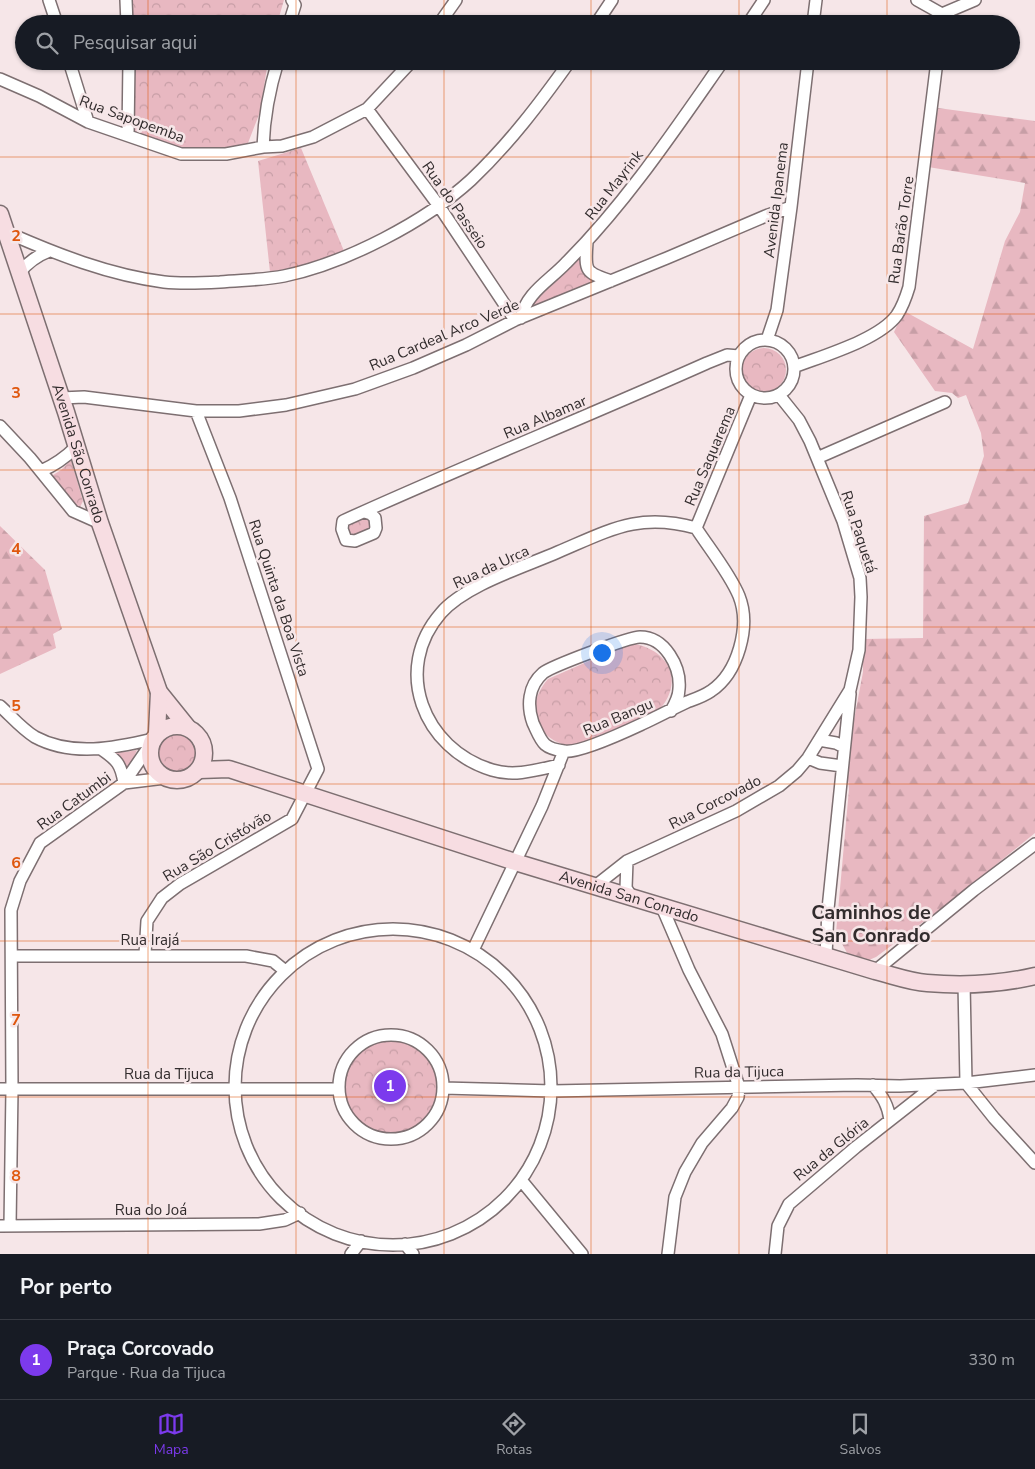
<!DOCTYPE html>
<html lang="pt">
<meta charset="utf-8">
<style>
:root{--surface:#171b24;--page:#20242c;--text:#f1f3f6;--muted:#9ea1a6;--line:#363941;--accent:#7c3aed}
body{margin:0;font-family:"Nunito Sans",sans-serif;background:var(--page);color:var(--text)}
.you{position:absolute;left:601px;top:652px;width:18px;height:18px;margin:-12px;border:4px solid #fff;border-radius:50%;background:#1a73e8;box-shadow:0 0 0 8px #1a73e833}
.badge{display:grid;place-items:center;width:32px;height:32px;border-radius:50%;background:var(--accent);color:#fff;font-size:16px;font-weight:700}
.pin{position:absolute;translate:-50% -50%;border:2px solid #fff;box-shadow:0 1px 5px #0006}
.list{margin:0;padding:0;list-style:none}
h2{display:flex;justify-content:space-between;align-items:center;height:65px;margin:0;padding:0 20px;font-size:21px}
h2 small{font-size:16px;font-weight:400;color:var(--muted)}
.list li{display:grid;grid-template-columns:32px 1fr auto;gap:15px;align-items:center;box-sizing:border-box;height:80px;padding:0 20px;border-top:1px solid var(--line)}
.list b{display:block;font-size:19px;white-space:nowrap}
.list p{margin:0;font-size:16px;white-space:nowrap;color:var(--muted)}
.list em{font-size:16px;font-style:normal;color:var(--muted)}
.icon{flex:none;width:28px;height:28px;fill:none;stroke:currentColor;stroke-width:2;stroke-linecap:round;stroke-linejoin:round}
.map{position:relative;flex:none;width:1035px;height:1254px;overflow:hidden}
.search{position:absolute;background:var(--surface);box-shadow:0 1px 4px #0004;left:15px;right:15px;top:15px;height:55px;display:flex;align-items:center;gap:12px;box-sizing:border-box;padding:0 18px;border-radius:28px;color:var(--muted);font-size:19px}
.sheet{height:145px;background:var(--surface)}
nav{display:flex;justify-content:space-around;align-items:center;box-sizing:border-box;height:70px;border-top:1px solid var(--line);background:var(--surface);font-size:14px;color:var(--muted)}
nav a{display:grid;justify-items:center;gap:2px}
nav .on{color:var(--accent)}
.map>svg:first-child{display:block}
.forest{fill:url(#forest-firs)}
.park{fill:url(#park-crowns)}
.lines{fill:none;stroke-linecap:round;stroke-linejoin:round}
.street-casing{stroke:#7d6f71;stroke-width:14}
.secondary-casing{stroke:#7d6f71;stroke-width:19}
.street{stroke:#fff;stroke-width:11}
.secondary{stroke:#f7dde2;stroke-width:16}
.grid{fill:none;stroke:#df570e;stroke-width:1;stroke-opacity:0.55}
.labels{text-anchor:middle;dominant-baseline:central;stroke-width:5;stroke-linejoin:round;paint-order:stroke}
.street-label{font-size:15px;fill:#322c2d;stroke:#f6e6e8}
.district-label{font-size:20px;font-weight:bold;fill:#322c2d;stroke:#f6e6e8}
.grid-label{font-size:16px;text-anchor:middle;font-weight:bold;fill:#df570e;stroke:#f6e6e8;stroke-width:5;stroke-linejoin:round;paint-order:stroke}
</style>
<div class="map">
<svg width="1035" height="1254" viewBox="0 0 1035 1254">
<defs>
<pattern id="forest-firs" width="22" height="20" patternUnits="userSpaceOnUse" patternTransform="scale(1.25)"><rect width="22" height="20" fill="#e8b8c1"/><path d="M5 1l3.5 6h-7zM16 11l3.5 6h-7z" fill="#c79ea6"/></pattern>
<pattern id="park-crowns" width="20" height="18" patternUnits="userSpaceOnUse" patternTransform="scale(1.25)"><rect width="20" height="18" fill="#e8b8c1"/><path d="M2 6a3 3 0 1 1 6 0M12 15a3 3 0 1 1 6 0" fill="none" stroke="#c79ea6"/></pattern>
</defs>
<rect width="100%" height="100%" fill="#f6e6e8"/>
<path class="forest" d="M938,108L1035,121V833L954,899L876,957L862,963L851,960L836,933L849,789L846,762L863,672V639L923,638L924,516L968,503L984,456L981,433L966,395L958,398L952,393L935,391L894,332L904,311L973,349L1005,241L1020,212L1025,183L928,167Z
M0,526L45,570L62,629L53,634L56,648L0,674Z"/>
<path class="park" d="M130,0H284L277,24H132Z
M133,61H268L260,112L248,143L216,151L181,149L134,132L131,125Z
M301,148L344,251L293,269L270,272L258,161Z
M583,255L600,281L530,312L528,308Z
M742 370a22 22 0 1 1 44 0a22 22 0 1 1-44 0Z
M71,460L83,501L80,507L72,504L50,477L61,470Z
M364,519H368L370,521L371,529L354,535L347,531L349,524Z
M635,644C673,652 684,686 656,713L571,747C534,738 524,707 548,679L623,646Z
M153 754a22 22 0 1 1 44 0a22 22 0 1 1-44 0Z
M137,750L128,770L123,761L113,752H126Z
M342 1088a48 48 0 1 1 96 0a48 48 0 1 1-96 0Z"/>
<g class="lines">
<defs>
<path id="street" d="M49,0L57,24
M126,0L127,24
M917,0L942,14L941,24
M942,14L975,0
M289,24L295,5L292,0
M439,24L456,0
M596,24L612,0
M748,24L764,0
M813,24L816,0
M69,61L88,122
M0,79L39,96L88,122L181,154H226L263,147L282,146L313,137L367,109L412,61
M367,109L439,206L515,320
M128,135L129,61
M263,147C264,117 269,90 278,61
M6,232C56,254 109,275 164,282C182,284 202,283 220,282C242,280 264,280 284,276C346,263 425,222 471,180C509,144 540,103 570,61
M587,242C585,271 584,272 611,281
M19,273C28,262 36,256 49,251
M521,318C526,293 549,281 566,263C626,203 674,131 723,61
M767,340L777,310L791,207L808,61
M736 369a29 29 0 1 1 58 0a29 29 0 1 1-58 0Z
M794,367C822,356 879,340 897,315C903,306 906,297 909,287L937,61
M61,398L84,397L196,411H239L286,405L355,389L413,368L466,345L515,320L667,258L768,215L791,207
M0,426L30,458L73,511L100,523
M817,458L945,402
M41,471C55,465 65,458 76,447
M365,512L371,514L375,518L376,528L374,533L355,541L346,540L342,529L343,521C464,466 586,417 707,363L727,355L739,356
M696,528L751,395
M0,706C11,716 22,729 35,737C72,757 115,748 153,739
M819,740L836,743L844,747
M101,749C117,760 121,764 124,783
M564,751C542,748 542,742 533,723C527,706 528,686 543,673C552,666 629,637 640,637C665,637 681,667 679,689C679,697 675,704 671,711
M808,758L820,763L842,766
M559,765C537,770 514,777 492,770C423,749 392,669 441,613C465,585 524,567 558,552C610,530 639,512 696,528
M124,783L165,778
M627,861L626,888L633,899
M594,887L627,861L736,811L779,786L797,771L808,758L850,690L859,650L861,597L860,578L843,521L810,441L799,420L779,395
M662,907L689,970L722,1034L739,1087L738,1097L732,1108L702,1143L685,1172L675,1197L668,1254
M235 1087a158 158 0 1 1 316 0a158 158 0 1 1-316 0Z
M473,950L542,806L564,751C578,754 627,731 642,724C657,717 672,709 687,702C695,699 704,696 711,691C738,673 751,626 739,596C730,574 709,548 696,528
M145,954L147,921L162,898L180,884L292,819L318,769L230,498L196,411
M12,956H246L273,961L284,970
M826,956L828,909L850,694
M875,971L974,890L1035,844
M964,983L966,1083L994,1118L1035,1163
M339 1087a52 52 0 1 1 104 0a52 52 0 1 1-104 0Z
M873,1085C883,1097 888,1105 890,1120
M443,1088L552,1091L857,1085L900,1086L966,1083L1035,1075
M0,1089H338
M521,1180L582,1254
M0,1226L259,1224L285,1220L300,1213
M10,1226L12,1089L11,910L20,881L40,843L124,783L150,745
M405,1244L413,1254
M351,1254L361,1241
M775,1254L778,1226L789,1204L856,1147L935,1085"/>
<g id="secondary">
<path id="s1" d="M0,214L66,412L100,523L159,692L188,728"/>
<circle cx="177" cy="753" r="27"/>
<path d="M157,733L159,692"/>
<path id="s2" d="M199,770L229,769L515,862L875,971C892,975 910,982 927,983C962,986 1001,984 1035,976"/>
</g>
</defs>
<use href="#street" class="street-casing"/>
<use href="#secondary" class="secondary-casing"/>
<use href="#street" class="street"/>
<use href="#secondary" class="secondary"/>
</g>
<path class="grid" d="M148,0V24M296,0V24M444,0V24M591,0V24M739,0V24M887,0V24M148,61V1254M296,61V1254M444,61V1254M591,61V1254M739,61V1254M887,61V1254M0,157H1035M0,314H1035M0,470H1035M0,627H1035M0,784H1035M0,941H1035M0,1097H1035"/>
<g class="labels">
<g class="street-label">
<text transform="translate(132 119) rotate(20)">Rua Sapopemba</text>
<text transform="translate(614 185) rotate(-52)">Rua Mayrink</text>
<text transform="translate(776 200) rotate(-83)">Avenida Ipanema</text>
<text transform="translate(455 205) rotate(55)">Rua do Passeio</text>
<text transform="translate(901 230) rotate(-82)">Rua Barão Torre</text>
<text transform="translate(444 335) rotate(-23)">Rua Cardeal Arco Verde</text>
<text transform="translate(545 417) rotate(-23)">Rua Albamar</text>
<text stroke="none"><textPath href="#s1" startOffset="252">Avenida São Conrado</textPath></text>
<text transform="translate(710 456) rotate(-67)">Rua Saquarema</text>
<text transform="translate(859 532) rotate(72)">Rua Paquetá</text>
<text transform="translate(491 567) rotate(-25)">Rua da Urca</text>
<text transform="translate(279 598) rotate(72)">Rua Quinta da Boa Vista</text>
<text transform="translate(618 717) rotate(-23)">Rua Bangu</text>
<text transform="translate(74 801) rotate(-36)">Rua Catumbi</text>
<text transform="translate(715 802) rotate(-27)">Rua Corcovado</text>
<text transform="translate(217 846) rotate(-31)">Rua São Cristóvão</text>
<text stroke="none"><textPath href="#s2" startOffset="450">Avenida San Conrado</textPath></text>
<text x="150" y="940">Rua Irajá</text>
<text transform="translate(739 1072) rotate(-1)">Rua da Tijuca</text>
<text x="169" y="1074">Rua da Tijuca</text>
<text transform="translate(831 1149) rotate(-39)">Rua da Glória</text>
<text x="151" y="1210">Rua do Joá</text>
</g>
<g class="district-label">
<text x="871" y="912">Caminhos de<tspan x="871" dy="23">San Conrado</tspan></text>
</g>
</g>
<g class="grid-label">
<text x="16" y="241">2</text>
<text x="16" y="398">3</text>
<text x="16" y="554">4</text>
<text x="16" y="711">5</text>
<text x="16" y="868">6</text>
<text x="16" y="1025">7</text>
<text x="16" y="1181">8</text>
</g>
</svg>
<div class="you"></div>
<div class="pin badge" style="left:390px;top:1086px">1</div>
<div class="search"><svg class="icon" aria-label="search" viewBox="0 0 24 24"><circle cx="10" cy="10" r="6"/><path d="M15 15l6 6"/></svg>Pesquisar aqui</div>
</div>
<section class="sheet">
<h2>Por perto<small></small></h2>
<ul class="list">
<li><span class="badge">1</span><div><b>Praça Corcovado</b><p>Parque · Rua da Tijuca</p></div><em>330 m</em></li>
</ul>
</section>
<nav>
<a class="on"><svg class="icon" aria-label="map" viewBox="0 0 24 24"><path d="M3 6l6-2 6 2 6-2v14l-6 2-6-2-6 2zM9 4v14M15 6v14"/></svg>Mapa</a>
<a><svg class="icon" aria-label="directions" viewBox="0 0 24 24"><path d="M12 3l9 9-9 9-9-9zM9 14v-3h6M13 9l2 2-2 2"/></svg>Rotas</a>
<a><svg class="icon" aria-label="saved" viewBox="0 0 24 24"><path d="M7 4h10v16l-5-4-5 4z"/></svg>Salvos</a>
</nav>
